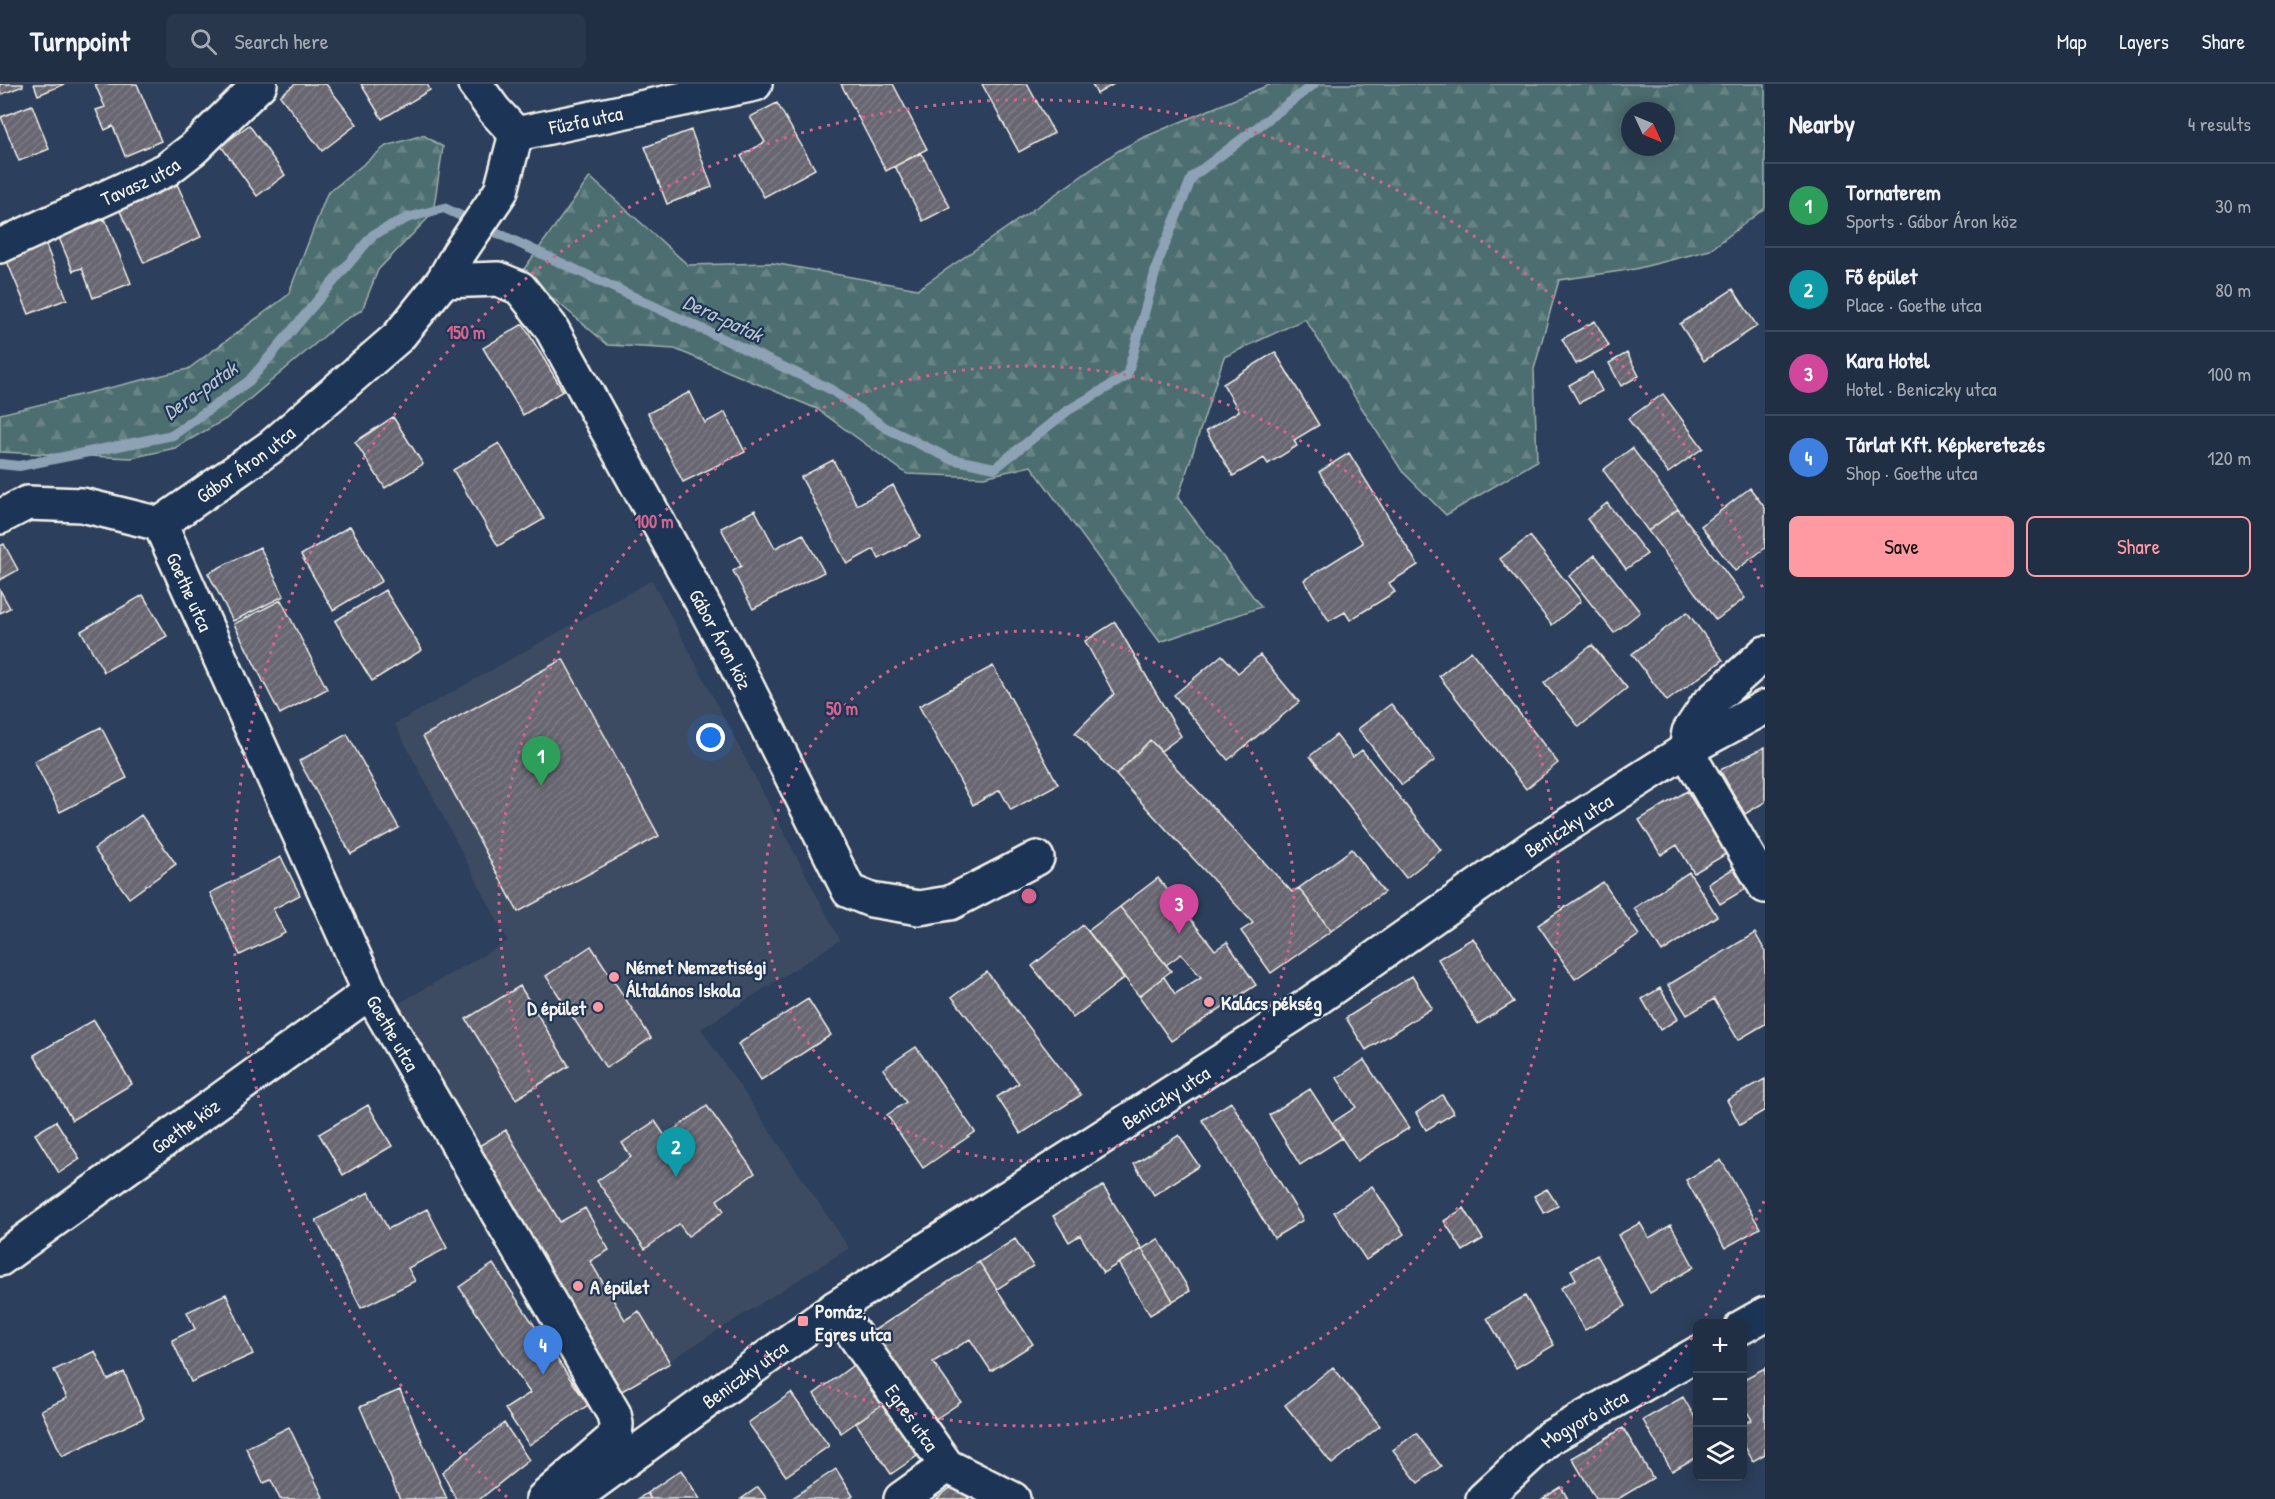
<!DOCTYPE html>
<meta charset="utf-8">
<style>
:root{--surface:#212f45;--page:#29374c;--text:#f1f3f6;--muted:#a2a9b3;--line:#3e4a5e;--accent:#ff9aa2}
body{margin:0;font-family:"Patrick Hand",sans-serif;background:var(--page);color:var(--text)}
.controls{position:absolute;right:18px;bottom:18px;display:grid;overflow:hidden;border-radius:9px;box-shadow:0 3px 15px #0003}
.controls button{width:54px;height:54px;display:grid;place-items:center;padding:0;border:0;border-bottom:2px solid var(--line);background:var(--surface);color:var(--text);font:30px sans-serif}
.compass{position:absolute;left:1621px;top:18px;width:54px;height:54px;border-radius:50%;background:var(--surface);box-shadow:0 3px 15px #0003;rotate:134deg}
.you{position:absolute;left:711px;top:654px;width:21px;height:21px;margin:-15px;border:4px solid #fff;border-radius:50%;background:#1a73e8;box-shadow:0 0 0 9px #1a73e833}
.badge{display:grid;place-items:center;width:39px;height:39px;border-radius:50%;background:var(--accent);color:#fff;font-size:20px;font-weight:700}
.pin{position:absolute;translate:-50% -50px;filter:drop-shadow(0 2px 3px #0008)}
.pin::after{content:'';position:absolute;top:32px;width:21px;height:18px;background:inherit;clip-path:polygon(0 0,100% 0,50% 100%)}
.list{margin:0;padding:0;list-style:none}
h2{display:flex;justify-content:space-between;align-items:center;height:78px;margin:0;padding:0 24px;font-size:26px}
h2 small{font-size:20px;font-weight:400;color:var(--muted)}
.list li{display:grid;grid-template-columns:39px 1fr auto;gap:18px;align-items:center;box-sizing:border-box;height:84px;padding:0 24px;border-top:2px solid var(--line)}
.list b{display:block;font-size:22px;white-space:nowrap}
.list p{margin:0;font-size:20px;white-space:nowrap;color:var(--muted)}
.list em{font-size:20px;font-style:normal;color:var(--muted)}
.actions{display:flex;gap:12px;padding:18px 24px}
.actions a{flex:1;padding:14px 0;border:2px solid var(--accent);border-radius:9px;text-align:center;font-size:21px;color:var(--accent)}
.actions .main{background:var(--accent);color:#111}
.icon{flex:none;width:33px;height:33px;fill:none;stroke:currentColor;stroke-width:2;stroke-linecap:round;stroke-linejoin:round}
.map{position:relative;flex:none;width:1765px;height:1415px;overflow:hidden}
header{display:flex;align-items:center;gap:36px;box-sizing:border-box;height:84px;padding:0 30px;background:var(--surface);border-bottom:2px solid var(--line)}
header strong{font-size:28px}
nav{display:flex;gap:33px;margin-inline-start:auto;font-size:21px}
.search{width:420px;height:54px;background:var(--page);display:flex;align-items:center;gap:15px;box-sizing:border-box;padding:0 21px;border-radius:9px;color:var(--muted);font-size:22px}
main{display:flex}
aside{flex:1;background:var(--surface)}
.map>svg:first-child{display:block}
.built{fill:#3e4b62}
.forest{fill:url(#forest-firs);stroke:#a0b0ac;stroke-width:1.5;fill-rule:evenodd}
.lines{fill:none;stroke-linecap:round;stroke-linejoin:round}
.stream{stroke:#8da2b4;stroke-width:10}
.building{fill:url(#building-hatch);stroke:#f4f1e8;stroke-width:1.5}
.minor-casing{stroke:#f4f1e8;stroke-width:38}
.secondary-casing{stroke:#f4f1e8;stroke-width:38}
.minor{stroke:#1d3557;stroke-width:33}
.secondary{stroke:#1d3557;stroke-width:33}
.ring{fill:none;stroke:#d4648c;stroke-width:3;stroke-dasharray:3 6}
.poi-dot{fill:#ff9aa2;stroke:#1d3557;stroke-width:2}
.labels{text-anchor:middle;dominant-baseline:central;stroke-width:4.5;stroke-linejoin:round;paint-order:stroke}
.street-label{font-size:20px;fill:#f4f1e8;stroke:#1d3557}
.poi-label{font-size:20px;font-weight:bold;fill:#f4f1e8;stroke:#1d3557;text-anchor:start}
.water-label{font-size:21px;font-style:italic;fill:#b8c3ca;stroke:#1d3557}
.centre{fill:#d4648c;stroke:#1d3557;stroke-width:3}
.ring-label{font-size:18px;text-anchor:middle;font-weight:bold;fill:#d4648c;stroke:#1d3557;stroke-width:4.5;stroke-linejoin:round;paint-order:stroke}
</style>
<header>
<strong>Turnpoint</strong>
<div class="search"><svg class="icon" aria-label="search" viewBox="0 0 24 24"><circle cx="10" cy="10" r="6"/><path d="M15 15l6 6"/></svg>Search here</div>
<nav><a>Map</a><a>Layers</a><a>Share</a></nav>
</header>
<main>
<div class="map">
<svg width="1765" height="1415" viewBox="0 0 1765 1415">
<defs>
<pattern id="forest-firs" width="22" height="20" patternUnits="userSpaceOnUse" patternTransform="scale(1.5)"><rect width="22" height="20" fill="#4d6e6f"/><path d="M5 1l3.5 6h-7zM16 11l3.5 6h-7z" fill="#678384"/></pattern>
<pattern id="building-hatch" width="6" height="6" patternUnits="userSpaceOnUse" patternTransform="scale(1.5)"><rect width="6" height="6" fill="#676671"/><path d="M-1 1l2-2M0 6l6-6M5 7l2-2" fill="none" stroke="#7d7c85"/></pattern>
</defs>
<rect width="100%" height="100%" fill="#2c3f5c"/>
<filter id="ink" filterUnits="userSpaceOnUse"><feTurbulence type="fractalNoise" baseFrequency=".0167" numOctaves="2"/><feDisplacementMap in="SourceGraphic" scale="12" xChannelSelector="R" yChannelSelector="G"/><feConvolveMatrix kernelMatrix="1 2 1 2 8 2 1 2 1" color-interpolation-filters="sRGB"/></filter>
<g filter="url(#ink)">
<path class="built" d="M652,496L840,856L701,945L849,1164L615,1311L382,929L508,857L395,640Z"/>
<path class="forest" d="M1271,0H1765V124L1710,166L1635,185L1559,196L1534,285L1537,377L1446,431L1402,387L1305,235L1224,273L1178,414L1261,523L1160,558L1031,382L984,393L907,390L817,325L675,265L608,261L522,188L590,93L688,181L773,179L918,205L1118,67L1142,54ZM1630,27H1666V63H1630Z
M423,51L443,63L433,129L378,186L362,226L340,239L226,335L175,364L131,374L0,368V330L188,285L288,211L327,110L386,62Z"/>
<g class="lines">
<path class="stream" d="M0,380L19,382L173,351L249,297L373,151L407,134L444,124L830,305L886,344L951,375L995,384L1067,327L1127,292L1158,178L1192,93L1314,0"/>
</g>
<path class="building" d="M0,0H23V2L0,11Z
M34,0H65L38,11Z
M95,0H137L161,57L125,72L113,42L105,46L96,26L105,23Z
M295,0H326L357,40L322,67L280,12Z
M361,0H427L430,6L382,35Z
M841,0H893L927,65L886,87Z
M982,0H1027L1054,49L1019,68Z
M1092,0H1114L1097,10Z
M777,19L815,85L764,113L741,72L765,58L750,33Z
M32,21L49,65L19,77L1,33Z
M249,41L285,91L257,112L221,62Z
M691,46L712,103L667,120L645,63Z
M921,69L950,123L923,137L895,82Z
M177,100L201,153L144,179L120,127Z
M105,135L131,199L93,214L82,184L73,187L59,154Z
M45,159L67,215L29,230L6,175Z
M1733,205L1757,242L1704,277L1680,240Z
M1595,237L1609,262L1576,280L1562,255Z
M523,240L563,307L523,331L483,264Z
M1275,268L1319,341L1294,356L1297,362L1268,380L1264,374L1233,392L1206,347L1239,327L1223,300Z
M1627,269L1639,292L1621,302L1609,279Z
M1592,288L1602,307L1579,319L1569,301Z
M690,308L705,339L725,328L745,368L683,398L648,329Z
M1663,310L1703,364L1668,389L1628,335Z
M393,333L423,380L385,404L355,358Z
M499,359L544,435L498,462L453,386Z
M1632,364L1678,425L1648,447L1603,386Z
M1349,369L1418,481L1389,499L1395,508L1350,536L1345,528L1329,537L1304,496L1363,459L1319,388Z
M833,376L857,421L893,401L920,453L879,475L874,465L847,480L801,393Z
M1750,404L1765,424V464L1735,487L1701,442Z
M1607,419L1647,470L1626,485L1587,435Z
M1678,425L1745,514L1716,536L1648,447Z
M755,426L775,464L803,450L824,488L753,525L733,487L741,482L721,444Z
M350,442L382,497L333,526L301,471Z
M1530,452L1581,517L1552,541L1500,475Z
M4,460L18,486L0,496V462Z
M260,463L284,512L233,537L208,489Z
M1595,471L1640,528L1614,549L1569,492Z
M0,506L10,524L0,529Z
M385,506L422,566L372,597L335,537Z
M143,511L167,552L104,588L81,547Z
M281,516L327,605L280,630L234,540Z
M1687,528L1723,576L1667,617L1632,570Z
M1115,538L1181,652L1161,667L1150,656L1116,691L1075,649L1114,610L1085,557Z
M1592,561L1627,604L1579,643L1544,599Z
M1471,567L1558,679L1526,705L1439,592Z
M1222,571L1238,589L1260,571L1299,618L1228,676L1174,611Z
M563,575L659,752L518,828L423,652Z
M993,582L1058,700L1011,726L1000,706L973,721L919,622Z
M1391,620L1435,676L1402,701L1358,645Z
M101,643L127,694L60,728L34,677Z
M347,650L399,744L351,770L299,677Z
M1336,651L1353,673L1362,666L1441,766L1406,794L1310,672Z
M1150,656L1292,808L1299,804L1331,847L1271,889L1241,847L1253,839L1116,691Z
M1765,663V718L1745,730L1720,686Z
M1687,707L1726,770L1694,789L1677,761L1661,771L1639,736Z
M141,731L176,780L129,814L94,765Z
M1352,765L1384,808L1331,847L1299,804Z
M281,773L300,811L273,825L285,849L240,871L210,809Z
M1734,784L1747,804L1720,820L1708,800Z
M1689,788L1717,832L1662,868L1634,824Z
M1158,794L1215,866L1227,858L1256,901L1171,957L1139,912L1164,893L1175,910L1201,893L1181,870L1166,881L1120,823Z
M1603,798L1639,851L1575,895L1538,841Z
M1120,823L1171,887L1139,912L1088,847Z
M1083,841L1124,894L1073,934L1032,882Z
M1755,849L1765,867V940L1738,956L1714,915L1687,931L1668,901Z
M1473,854L1514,918L1478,940L1438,875Z
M591,862L651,954L606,984L546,892Z
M987,888L1081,1011L1021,1050L997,1013L1019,999L952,913Z
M1412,892L1432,924L1366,966L1346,934Z
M520,902L569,982L516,1015L466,935Z
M1660,904L1678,935L1660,946L1642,915Z
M808,915L831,951L761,996L738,960Z
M94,936L132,1000L72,1036L34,971Z
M916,963L975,1048L923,1084L887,1031L906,1018L883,985Z
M1364,976L1409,1044L1357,1077L1332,1039L1356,1023L1337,994Z
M1765,995V1026L1740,1041L1727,1016Z
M1310,1005L1342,1054L1300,1081L1269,1031Z
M1442,1011L1454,1029L1426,1046L1416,1029Z
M1231,1018L1303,1136L1274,1154L1202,1036Z
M368,1021L392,1062L343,1091L319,1050Z
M707,1022L755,1089L717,1116L724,1127L688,1152L679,1140L645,1165L597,1097L631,1073L622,1059L655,1037L665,1052Z
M56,1037L80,1075L59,1089L35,1050Z
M506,1046L560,1138L585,1124L609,1166L590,1177L625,1236L639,1227L670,1279L615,1311L472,1066Z
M1179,1051L1199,1082L1154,1111L1134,1080Z
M1721,1076L1760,1144L1725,1164L1686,1096Z
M1103,1102L1142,1165L1103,1189L1080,1151L1069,1158L1053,1132Z
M1372,1102L1404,1150L1366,1176L1334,1128Z
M1547,1105L1558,1122L1544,1129L1534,1112Z
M369,1108L388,1145L427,1125L447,1164L408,1184L415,1197L361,1224L316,1136Z
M1464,1124L1483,1155L1463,1167L1444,1137Z
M1640,1139L1649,1154L1671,1141L1694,1183L1650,1209L1618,1151Z
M1015,1155L1033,1182L997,1205L979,1178Z
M1158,1155L1190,1207L1173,1217L1142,1165Z
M1142,1165L1173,1217L1150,1231L1118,1179Z
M1597,1171L1626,1222L1585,1246L1561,1204L1576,1195L1571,1186Z
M979,1178L1033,1260L991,1287L970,1255L933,1278L961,1318L931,1338L870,1249Z
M493,1180L588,1321L529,1361L505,1325L530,1309L459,1203Z
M226,1210L253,1270L191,1298L172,1256L195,1245L187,1228Z
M1525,1212L1554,1261L1516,1284L1487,1234Z
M95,1267L108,1296L124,1288L144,1334L62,1372L41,1326L67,1314L54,1286Z
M859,1277L887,1317L841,1349L814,1310Z
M1333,1283L1380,1342L1332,1380L1285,1321Z
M1765,1284V1370L1753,1377L1742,1358V1340L1752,1336L1742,1319V1296Z
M400,1306L447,1415H400L360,1323Z
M791,1309L829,1362L786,1392L748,1339Z
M1683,1313L1698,1339V1372L1672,1387L1643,1336Z
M887,1317L923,1368L891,1390L856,1339Z
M504,1339L529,1376L480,1415H456L442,1388Z
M289,1343L323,1413L319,1415H280L271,1396L263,1399L246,1364Z
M1623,1344L1653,1394L1618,1415H1596L1572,1374Z
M1416,1349L1441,1382L1418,1399L1393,1366Z
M836,1385L853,1412L848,1415H791Z
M681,1386L700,1415H651L647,1409Z
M957,1399L969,1415H936Z
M758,1403L767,1415H741Z
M1561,1403L1568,1415H1542Z
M647,1409L651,1415H638Z"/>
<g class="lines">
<defs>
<g id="minor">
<path id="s1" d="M475,0L494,26L516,50L755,0"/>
<path id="s2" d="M0,162L166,86L193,65L260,0"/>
<path id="s3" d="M443,197L498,195L520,204L550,242L732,573L849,807L871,816L919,824L950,819L1037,774"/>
<path id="s4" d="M0,433L27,419L82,421L160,440L272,362L398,253L443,197L459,169L501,107L516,50"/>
<path id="s5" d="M160,440L370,908L614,1330L616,1340L615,1353L543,1415"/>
<path d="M1765,569L1707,621L1689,648L1686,666L1765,802"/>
<path id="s6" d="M0,1175L370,908"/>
<path id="s7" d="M835,1224L947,1382L1013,1415"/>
<path d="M1742,1243L1765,1230"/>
<path d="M901,1415L947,1382"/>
<path id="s8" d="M1483,1415L1549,1354L1698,1269"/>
</g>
<g id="secondary">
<path id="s9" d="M572,1415L835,1224L1295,930L1536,761L1686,666L1765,623"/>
</g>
</defs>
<use href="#minor" class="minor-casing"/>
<use href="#secondary" class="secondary-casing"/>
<use href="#minor" class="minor"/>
<use href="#secondary" class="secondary"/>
</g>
</g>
<g class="ring">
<circle cx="1029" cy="812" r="265"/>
<circle cx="1029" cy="812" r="530"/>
<path d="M1764 1117A796 796 0 0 1 1704 1234M1697 1246A796 796 0 0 1 1551 1413M507 1413A796 796 0 1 1 1764 507"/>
</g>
<g class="poi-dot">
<circle cx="614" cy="893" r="6"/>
<circle cx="1209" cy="918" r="6"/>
<circle cx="598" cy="923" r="6"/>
<circle cx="578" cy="1202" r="6"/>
<rect x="797" y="1231" width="12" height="12" rx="3"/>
</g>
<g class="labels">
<g class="street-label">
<text stroke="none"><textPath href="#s1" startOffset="136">Fűzfa utca</textPath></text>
<text stroke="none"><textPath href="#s2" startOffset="154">Tavasz utca</textPath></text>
<text stroke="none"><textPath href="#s4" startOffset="270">Gábor Áron utca</textPath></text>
<text stroke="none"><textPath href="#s5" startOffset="74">Goethe utca</textPath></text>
<text stroke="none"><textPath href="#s3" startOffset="484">Gábor Áron köz</textPath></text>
<text stroke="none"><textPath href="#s9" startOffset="1203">Beniczky utca</textPath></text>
<text stroke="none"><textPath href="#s5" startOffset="560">Goethe utca</textPath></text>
<text stroke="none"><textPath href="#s9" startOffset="717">Beniczky utca</textPath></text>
<text stroke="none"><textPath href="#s6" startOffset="228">Goethe köz</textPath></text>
<text stroke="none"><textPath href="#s9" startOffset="213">Beniczky utca</textPath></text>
<text stroke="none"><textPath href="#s7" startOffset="134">Egres utca</textPath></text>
<text stroke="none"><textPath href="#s8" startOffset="130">Mogyoró utca</textPath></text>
</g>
<g class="poi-label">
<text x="626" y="882">Német Nemzetiségi<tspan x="626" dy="23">Általános Iskola</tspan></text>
<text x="1221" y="918">Kalács pékség</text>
<text x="586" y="923" text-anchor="end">D épület</text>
<text x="590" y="1202">A épület</text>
<text x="815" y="1226">Pomáz,<tspan x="815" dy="23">Egres utca</tspan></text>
</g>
<g class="water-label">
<text transform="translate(723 234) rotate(25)">Dera-patak</text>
<text transform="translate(200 306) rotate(-35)">Dera-patak</text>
</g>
</g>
<circle cx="1029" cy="812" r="9" class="centre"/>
<g class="ring-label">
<text x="466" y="255">150 m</text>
<text x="654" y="444">100 m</text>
<text x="842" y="631">50 m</text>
</g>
</svg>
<div class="controls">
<button>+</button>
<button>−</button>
<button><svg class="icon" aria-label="layers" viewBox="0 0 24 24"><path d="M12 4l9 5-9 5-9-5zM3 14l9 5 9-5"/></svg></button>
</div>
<svg class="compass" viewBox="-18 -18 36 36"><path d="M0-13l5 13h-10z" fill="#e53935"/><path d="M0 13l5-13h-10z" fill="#a2a9b3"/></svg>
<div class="you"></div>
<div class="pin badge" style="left:541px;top:702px;background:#2e9e5b">1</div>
<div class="pin badge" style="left:676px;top:1093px;background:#0f9aa8">2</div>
<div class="pin badge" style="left:1179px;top:850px;background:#d1479c">3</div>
<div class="pin badge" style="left:543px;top:1291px;background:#3f7fe0">4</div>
</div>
<aside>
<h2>Nearby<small>4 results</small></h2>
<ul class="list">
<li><span class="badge" style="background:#2e9e5b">1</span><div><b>Tornaterem</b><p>Sports · Gábor Áron köz</p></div><em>30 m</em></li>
<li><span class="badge" style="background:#0f9aa8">2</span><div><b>Fő épület</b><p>Place · Goethe utca</p></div><em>80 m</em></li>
<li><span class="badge" style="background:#d1479c">3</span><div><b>Kara Hotel</b><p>Hotel · Beniczky utca</p></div><em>100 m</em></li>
<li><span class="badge" style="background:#3f7fe0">4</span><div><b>Tárlat Kft. Képkeretezés</b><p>Shop · Goethe utca</p></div><em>120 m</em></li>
</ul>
<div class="actions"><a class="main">Save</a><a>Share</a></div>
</aside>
</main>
